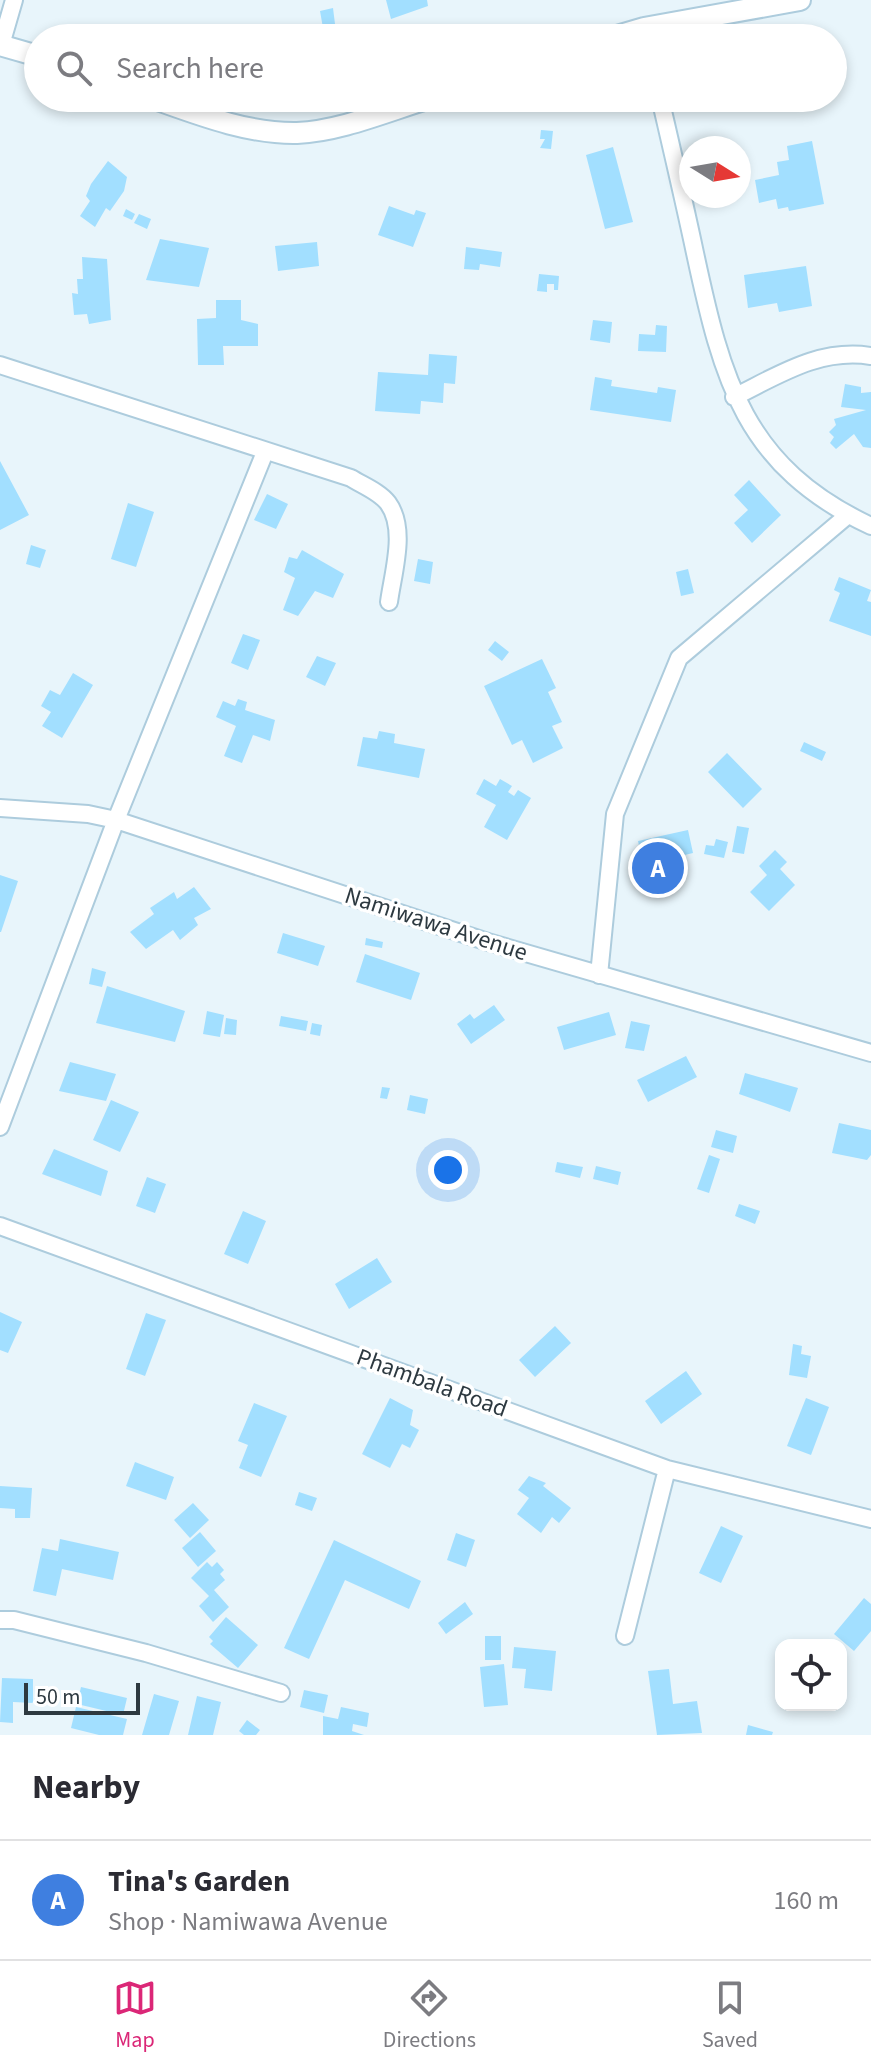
<!DOCTYPE html>
<meta charset="utf-8">
<style>
:root{--surface:#fff;--page:#f2f2f3;--text:#2b2b33;--muted:#7c7c81;--line:#e1e1e2;--accent:#db2777}
body{margin:0;font-family:"Source Sans 3",sans-serif;background:var(--page);color:var(--text)}
.controls{position:absolute;right:24px;bottom:24px;display:grid;overflow:hidden;border-radius:16px;box-shadow:0 4px 12px #0003}
.controls button{width:72px;height:72px;display:grid;place-items:center;padding:0;border:0;border-bottom:2px solid var(--line);background:var(--surface);color:var(--text);font:40px sans-serif}
.compass{position:absolute;left:679px;top:136px;width:72px;height:72px;border-radius:50%;background:var(--surface);box-shadow:0 4px 12px #0003;rotate:101deg}
.scale{position:absolute;left:24px;bottom:20px;width:116px;box-sizing:border-box;padding-left:8px;border:4px solid #2d3940;border-top:0;font-size:22px;line-height:28px;white-space:nowrap;color:#2d3940;-webkit-text-stroke:6px #fff;paint-order:stroke}
.you{position:absolute;left:448px;top:1170px;width:28px;height:28px;margin:-20px;border:6px solid #fff;border-radius:50%;background:#1a73e8;box-shadow:0 0 0 12px #1a73e833}
.badge{display:grid;place-items:center;width:52px;height:52px;border-radius:50%;background:var(--accent);color:#fff;font-size:26px;font-weight:700}
.pin{position:absolute;translate:-50% -50%;border:4px solid #fff;box-shadow:0 2px 8px #0006}
.list{margin:0;padding:0;list-style:none}
h2{display:flex;justify-content:space-between;align-items:center;height:104px;margin:0;padding:0 32px;font-size:34px}
h2 small{font-size:26px;font-weight:400;color:var(--muted)}
.list li{display:grid;grid-template-columns:52px 1fr auto;gap:24px;align-items:center;box-sizing:border-box;height:120px;padding:0 32px;border-top:2px solid var(--line)}
.list b{display:block;font-size:30px;white-space:nowrap}
.list p{margin:0;font-size:26px;white-space:nowrap;color:var(--muted)}
.list em{font-size:26px;font-style:normal;color:var(--muted)}
.icon{flex:none;width:44px;height:44px;fill:none;stroke:currentColor;stroke-width:2;stroke-linecap:round;stroke-linejoin:round}
.map{position:relative;flex:none;width:871px;height:1735px;overflow:hidden}
.search{position:absolute;background:var(--surface);box-shadow:0 4px 12px #0003;left:24px;right:24px;top:24px;height:88px;display:flex;align-items:center;gap:20px;box-sizing:border-box;padding:0 28px;border-radius:44px;color:var(--muted);font-size:30px}
.sheet{height:224px;background:var(--surface)}
nav{display:flex;justify-content:space-around;align-items:center;box-sizing:border-box;height:112px;border-top:2px solid var(--line);background:var(--surface);font-size:22px;color:var(--muted)}
nav a{display:grid;justify-items:center;gap:4px}
nav .on{color:var(--accent)}
.map>svg:first-child{display:block}
.building{fill:#a2dfff}
.lines{fill:none;stroke-linecap:round;stroke-linejoin:round}
.minor-casing{stroke:#adccdd;stroke-width:20}
.tertiary-casing{stroke:#adccdd;stroke-width:24}
.minor{stroke:#fff;stroke-width:16}
.tertiary{stroke:#fff;stroke-width:20}
.labels{text-anchor:middle;dominant-baseline:central;stroke-width:7;stroke-linejoin:round;paint-order:stroke}
.street-label{font-size:24px;fill:#2d3940;stroke:#fff}
</style>
<div class="map">
<svg width="871" height="1735" viewBox="0 0 871 1735">
<rect width="100%" height="100%" fill="#e8f5fb"/>
<path class="building" d="M386,0H427L428,6L391,19Z
M333,8L335,24L323,28L320,11Z
M541,130L553,131L551,149L540,148L545,139H540Z
M812,141L824,204L789,211L788,207L778,209L776,199L759,203L755,180L779,175L777,162L789,160L787,146Z
M613,147L633,222L605,229L586,155Z
M108,161L127,177L124,191L110,211L106,208L95,227L80,216L90,201L86,196L91,184Z
M389,206L414,215L416,210L426,213L413,247L378,235Z
M126,209L135,214L132,220L123,216Z
M139,214L151,219L147,229L134,223Z
M160,239L209,248L199,287L146,280Z
M317,242L319,266L278,271L275,246Z
M466,247L502,252L500,267L480,264L479,270L464,269Z
M82,257L107,259L111,320L89,324L87,314L74,315L72,293L78,294L77,279H83Z
M806,266L812,306L779,312L777,303L748,308L744,275Z
M539,274L559,276L558,290H554V284H547V292L537,291Z
M216,300H241V320L258,324V346H223L224,365H198L197,319L216,318Z
M593,320L612,322L610,343L590,340Z
M656,325L667,326L666,352L638,351L639,334L655,335Z
M429,354L457,356L455,384L444,383L443,403L421,401L420,414L375,411L378,372L428,375Z
M595,377L612,380L611,386L657,393L658,387L676,390L671,422L590,410Z
M845,384L861,387V393L871,392V448L863,447L854,434L836,449L830,443L834,437L829,432L836,425L834,419L866,410L841,407Z
M0,461L29,515L0,530Z
M749,480L781,515L752,543L734,523L748,510L734,495Z
M267,494L288,504L276,529L254,520Z
M128,503L154,512L136,567L111,559Z
M31,545L46,550L40,568L26,564Z
M302,550L344,574L333,598L315,591L298,616L283,610L295,578L284,572L289,557L297,559Z
M418,559L433,562L430,584L414,581Z
M688,569L694,593L681,596L676,572Z
M839,577L871,590L867,601L871,602V636L829,621L840,593L834,590Z
M243,634L260,640L248,670L231,663Z
M495,641L509,652L502,661L488,650Z
M317,656L336,663L325,686L306,677Z
M542,659L556,688L548,692L562,722L552,726L563,748L533,763L522,740L512,745L484,686Z
M73,673L93,685L62,738L42,726L51,712L41,706L50,690L60,695Z
M238,699L247,702L245,710L275,720L270,741L253,735L242,763L224,756L236,726L216,717L223,701L235,706Z
M379,731L395,734L394,743L425,749L419,778L357,766L363,737L377,739Z
M804,742L826,752L822,761L800,751Z
M727,753L762,789L743,808L708,772Z
M484,779L496,786L500,779L512,786L508,792L514,796L518,790L531,798L507,840L484,827L496,805L476,794Z
M737,826L749,828L744,854L732,852Z
M688,830L693,853L668,859L671,873L655,877L653,866L644,868L638,841Z
M716,839L728,842L724,858L704,854L706,845L714,846Z
M775,850L787,862L780,869L795,885L769,911L750,892L767,875L759,866Z
M0,875L18,881L1,932H0Z
M194,887L211,909L194,918L198,925L180,940L173,930L146,949L130,932L154,914L150,908L174,892L177,899Z
M283,933L325,946L318,966L277,953Z
M366,938L383,942L382,948L365,945Z
M365,954L420,973L411,1000L356,982Z
M92,968L106,972L102,987L89,984Z
M107,986L185,1011L175,1042L96,1023Z
M494,1005L505,1020L471,1044L457,1024L470,1014L474,1019Z
M207,1011L224,1015L220,1037L203,1034Z
M609,1012L616,1035L564,1050L557,1027Z
M281,1016L308,1021L306,1031L279,1026Z
M226,1018L237,1020L236,1035L224,1034Z
M631,1021L650,1025L644,1051L625,1048Z
M312,1023L322,1025L320,1036L310,1034Z
M686,1056L697,1077L648,1102L637,1080Z
M70,1062L116,1074L106,1101L59,1091Z
M745,1073L798,1088L790,1112L739,1094Z
M382,1087L390,1088L387,1099L380,1098Z
M410,1095L428,1099L425,1114L407,1110Z
M111,1100L139,1112L120,1152L93,1140Z
M839,1123L871,1130V1155L867,1160L832,1153Z
M716,1130L737,1136L733,1153L711,1147Z
M54,1149L108,1171L101,1196L42,1174Z
M709,1155L720,1159L709,1193L697,1189Z
M557,1162L583,1167L580,1178L555,1172Z
M596,1166L621,1172L618,1185L593,1179Z
M147,1177L166,1184L155,1213L136,1206Z
M739,1204L760,1211L755,1224L735,1216Z
M243,1211L266,1221L248,1264L224,1254Z
M377,1258L392,1282L349,1309L335,1284Z
M0,1312L22,1322L8,1353L0,1350Z
M146,1313L166,1320L145,1376L126,1369Z
M555,1326L571,1343L535,1377L519,1360Z
M793,1344L802,1346L801,1354L811,1356L807,1378L789,1375Z
M686,1371L702,1394L661,1424L645,1401Z
M390,1398L413,1410L410,1425L419,1430L410,1448L402,1444L390,1468L362,1454Z
M806,1398L829,1407L811,1455L787,1446Z
M254,1403L287,1416L261,1477L239,1468L248,1445L238,1441Z
M135,1462L174,1477L166,1500L126,1486Z
M529,1476L546,1483L543,1486L571,1508L559,1523L552,1517L541,1533L517,1514L529,1498L518,1490Z
M0,1486L32,1488L30,1518H15V1509L0,1508Z
M299,1492L317,1498L312,1511L295,1505Z
M193,1503L209,1520L190,1538L174,1520Z
M721,1526L743,1536L721,1583L699,1573Z
M200,1532L216,1551L198,1567L182,1548Z
M456,1533L475,1540L466,1567L447,1560Z
M60,1539L119,1552L113,1580L62,1569L56,1596L33,1591L42,1548L58,1551Z
M334,1540L421,1581L409,1609L345,1580L309,1659L284,1648Z
M207,1562L212,1567L217,1562L224,1570L220,1574L225,1580L214,1590L229,1607L213,1622L199,1606L209,1596L191,1578Z
M864,1598L871,1604V1631L854,1651L834,1634Z
M465,1602L473,1614L446,1634L438,1623Z
M226,1617L258,1645L238,1668L210,1644L213,1641L209,1637Z
M485,1636H501V1660H485Z
M514,1647L556,1651L552,1691L524,1688L526,1669L512,1668Z
M504,1664L508,1705L484,1707L480,1667Z
M669,1669L673,1704L697,1701L702,1733L657,1735L648,1671Z
M2,1678L33,1679V1703L13,1702V1723L0,1722Z
M81,1687L127,1698L123,1715L77,1704Z
M304,1690L328,1695L324,1713L300,1707Z
M154,1694L179,1701L169,1735H142Z
M197,1696L221,1702L213,1735H188Z
M76,1707L127,1719L123,1735H99L71,1728Z
M341,1707L369,1713L367,1727L353,1724L352,1731L364,1735H323V1716L338,1719Z
M247,1720L260,1730L256,1735H244L239,1731Z
M748,1725L773,1732L772,1735H746Z"/>
<g class="lines">
<defs>
<path id="minor" d="M1,45L14,0
M660,98C672,150 684,201 695,253C722,379 744,467 871,526
M0,365L351,478C362,485 380,492 388,503C407,529 393,572 389,602
M734,397C779,375 819,348 871,356
M0,808L88,814L116,820L488,942L871,1053
M599,975L615,814L679,658L848,515
M0,1127L116,820L265,452
M0,1226L667,1469L871,1519
M0,1620H14L146,1653L281,1693
M625,1636L667,1469"/>
<path id="tertiary" d="M610,38L644,28L800,0
M0,45L38,56
M152,98C197,114 248,134 297,133C341,131 387,111 430,98"/>
</defs>
<use href="#minor" class="minor-casing"/>
<use href="#tertiary" class="tertiary-casing"/>
<use href="#minor" class="minor"/>
<use href="#tertiary" class="tertiary"/>
</g>
<g class="labels">
<g class="street-label">
<text transform="translate(436 924) rotate(18)">Namiwawa Avenue</text>
<text transform="translate(432 1383) rotate(20)">Phambala Road</text>
</g>
</g>
</svg>
<div class="controls">
<button><svg class="icon" aria-label="locate" viewBox="0 0 24 24"><circle cx="12" cy="12" r="6"/><path d="M12 2v4M12 18v4M2 12h4M18 12h4"/></svg></button>
</div>
<svg class="compass" viewBox="-18 -18 36 36"><path d="M0-13l5 13h-10z" fill="#e53935"/><path d="M0 13l5-13h-10z" fill="#7c7c81"/></svg>
<div class="scale">50 m</div>
<div class="you"></div>
<div class="pin badge" style="left:658px;top:868px;background:#3f7fe0">A</div>
<div class="search"><svg class="icon" aria-label="search" viewBox="0 0 24 24"><circle cx="10" cy="10" r="6"/><path d="M15 15l6 6"/></svg>Search here</div>
</div>
<section class="sheet">
<h2>Nearby<small></small></h2>
<ul class="list">
<li><span class="badge" style="background:#3f7fe0">A</span><div><b>Tina's Garden</b><p>Shop · Namiwawa Avenue</p></div><em>160 m</em></li>
</ul>
</section>
<nav>
<a class="on"><svg class="icon" aria-label="map" viewBox="0 0 24 24"><path d="M3 6l6-2 6 2 6-2v14l-6 2-6-2-6 2zM9 4v14M15 6v14"/></svg>Map</a>
<a><svg class="icon" aria-label="directions" viewBox="0 0 24 24"><path d="M12 3l9 9-9 9-9-9zM9 14v-3h6M13 9l2 2-2 2"/></svg>Directions</a>
<a><svg class="icon" aria-label="saved" viewBox="0 0 24 24"><path d="M7 4h10v16l-5-4-5 4z"/></svg>Saved</a>
</nav>
